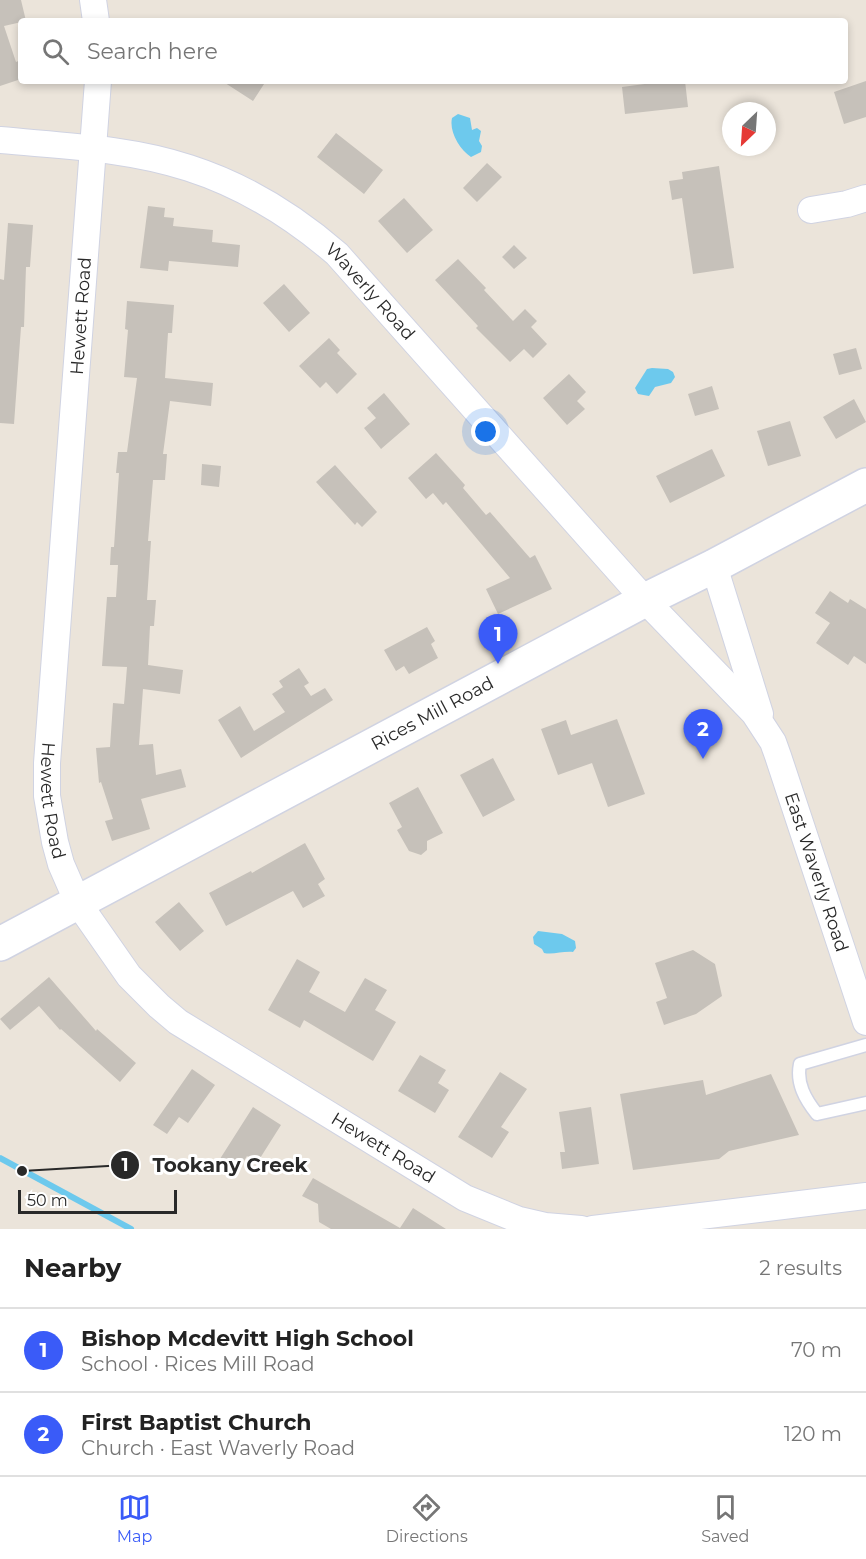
<!DOCTYPE html>
<meta charset="utf-8">
<style>
:root{--surface:#fff;--page:#f6f6f6;--text:#222;--muted:#767676;--line:#e0e0e0;--accent:#3a5bf8}
body{margin:0;font-family:Montserrat,sans-serif;background:var(--page);color:var(--text)}
.compass{position:absolute;left:722px;top:102px;width:54px;height:54px;border-radius:50%;background:var(--surface);box-shadow:0 3px 9px #0003;rotate:205deg}
.scale{position:absolute;left:18px;bottom:15px;width:159px;box-sizing:border-box;padding-left:6px;border:3px solid #292929;border-top:0;font-size:16px;line-height:21px;white-space:nowrap;color:#292929;-webkit-text-stroke:4px #fff;paint-order:stroke}
.you{position:absolute;left:486px;top:432px;width:21px;height:21px;margin:-15px;border:4px solid #fff;border-radius:50%;background:#1a73e8;box-shadow:0 0 0 9px #1a73e833}
.badge{display:grid;place-items:center;width:39px;height:39px;border-radius:50%;background:var(--accent);color:#fff;font-size:20px;font-weight:700}
.pin{position:absolute;translate:-50% -50px;filter:drop-shadow(0 2px 3px #0008)}
.pin::after{content:'';position:absolute;top:32px;width:21px;height:18px;background:inherit;clip-path:polygon(0 0,100% 0,50% 100%)}
.list{margin:0;padding:0;list-style:none}
h2{display:flex;justify-content:space-between;align-items:center;height:78px;margin:0;padding:0 24px;font-size:26px}
h2 small{font-size:20px;font-weight:400;color:var(--muted)}
.list li{display:grid;grid-template-columns:39px 1fr auto;gap:18px;align-items:center;box-sizing:border-box;height:84px;padding:0 24px;border-top:2px solid var(--line)}
.list b{display:block;font-size:22px;white-space:nowrap}
.list p{margin:0;font-size:20px;white-space:nowrap;color:var(--muted)}
.list em{font-size:20px;font-style:normal;color:var(--muted)}
.icon{flex:none;width:33px;height:33px;fill:none;stroke:currentColor;stroke-width:2;stroke-linecap:round;stroke-linejoin:round}
.map{position:relative;flex:none;width:866px;height:1229px;overflow:hidden}
.search{position:absolute;background:var(--surface);box-shadow:0 3px 9px #0003;left:18px;right:18px;top:18px;height:66px;display:flex;align-items:center;gap:15px;box-sizing:border-box;padding:0 21px;border-radius:6px;color:var(--muted);font-size:22px}
.sheet{height:246px;background:var(--surface)}
nav{display:flex;justify-content:space-around;align-items:center;box-sizing:border-box;height:84px;border-top:2px solid var(--line);background:var(--surface);font-size:16px;color:var(--muted)}
nav a{display:grid;justify-items:center;gap:3px}
nav .on{color:var(--accent)}
.map>svg:first-child{display:block}
.water{fill:#6dc9ed}
.lines{fill:none;stroke-linecap:round;stroke-linejoin:round}
.stream{stroke:#6dc9ed;stroke-width:6}
.building{fill:#c6c1ba}
.lane-casing{stroke:#d0d3e2;stroke-width:15}
.street-casing{stroke:#d0d3e2;stroke-width:28}
.secondary-casing{stroke:#d0d3e2;stroke-width:36}
.lane{stroke:#fff;stroke-width:12}
.street{stroke:#fff;stroke-width:26}
.secondary{stroke:#fff;stroke-width:33}
.labels{text-anchor:middle;dominant-baseline:central;stroke-width:6;stroke-linejoin:round;paint-order:stroke}
.street-label{font-size:18px;fill:#292929;stroke:#fff}
.leader{fill:none;stroke:#292929;stroke-width:2}
.callout-dot{fill:#292929;stroke:#fff;stroke-width:2}
.mark-label{font-size:18px;text-anchor:middle;font-weight:bold;fill:#fff}
.callout-label{font-size:20px;text-anchor:middle;font-weight:bold;fill:#292929;stroke:#fff;stroke-width:6;stroke-linejoin:round;paint-order:stroke}
</style>
<div class="map">
<svg width="866" height="1229" viewBox="0 0 866 1229">
<rect width="100%" height="100%" fill="#ebe4da"/>
<path class="water" d="M458,114L470,118L472,130L477,128L481,131L479,141L482,146L481,152L471,157C459,149 449,131 452,118Z
M652,368L668,369L673,372L675,377L671,383L655,387L649,396L638,394L635,388L647,369Z
M538,931L562,934L575,941L576,948L573,952C563,951 553,955 544,953L542,949L534,944L533,937Z"/>
<g class="lines">
<path class="stream" d="M0,1158L131,1229"/>
</g>
<path class="building" d="M0,0H21L26,21L4,26L16,62L21,60V79L0,86Z
M222,81H266L253,101Z
M652,81H685L688,107L625,114L622,87L652,83Z
M866,81V117L844,124L834,92Z
M336,133L383,170L364,194L317,157Z
M487,163L502,177L477,202L463,188Z
M719,166L734,268L693,274L682,198L672,200L669,181L683,179L682,172Z
M404,198L433,230L407,253L378,221Z
M148,206L165,208L164,217L174,218L173,226L213,230L212,242L240,245L238,267L169,261L168,271L140,268Z
M8,223L33,225L30,267H26L24,327H21L14,424L0,423V279L4,280Z
M514,245L527,258L514,269L502,257Z
M458,259L486,288L484,290L513,321L525,309L537,321L531,327L547,344L533,358L524,349L510,362L476,328L478,326L435,280Z
M284,284L310,313L289,332L263,303Z
M127,301L174,305L172,333H168L165,378L213,383L211,406L170,401L163,454H167L165,480H153L148,541H151L147,600H156L154,626H150L148,665L183,670L180,694L143,689L139,745L153,744L156,775L181,769L186,787L141,799L150,829L112,841L105,821L113,819L101,782L99,783L96,748L110,747L113,703L124,704L127,667L102,666L107,597H116L118,565H110L111,547H114L119,473H116L118,452H127L137,378L124,377L128,330L125,329Z
M329,338L340,350L337,353L357,374L337,394L326,382L320,388L299,366Z
M856,348L862,369L839,375L833,354Z
M569,374L586,392L577,401L585,409L567,425L543,398Z
M712,386L719,409L695,416L688,394Z
M384,393L410,424L381,449L364,428L376,418L367,408Z
M854,399L866,422L836,439L823,417Z
M790,421L801,456L768,466L757,431Z
M712,449L725,476L670,503L656,476Z
M436,453L465,485L463,488L486,515L490,512L530,558L535,555L552,589L498,614L486,589L510,578L446,502L443,505L433,493L426,499L408,478Z
M202,464L221,466L219,487L201,485Z
M335,465L377,512L362,527L357,522L355,525L316,482Z
M830,591L848,603L850,599L866,609V664L854,656L848,665L816,643L830,623L815,613Z
M427,627L435,641L431,644L438,658L409,674L404,666L396,671L384,650Z
M299,668L309,683L304,686L311,696L325,688L333,700L241,758L218,720L240,706L254,731L285,712L272,694L283,687L279,681Z
M617,719L645,794L608,807L592,763L558,775L541,729L566,720L571,735Z
M493,758L515,800L483,817L460,775Z
M418,787L443,833L427,841V850L421,855L409,851L397,830L402,827L389,803Z
M305,843L325,879L318,884L325,896L303,908L293,891L226,926L209,893L251,871L252,873Z
M179,902L204,931L180,951L155,922Z
M693,950L715,964L722,996L696,1014L664,1025L656,1002L667,998L655,963Z
M297,959L320,972L309,992L345,1012L365,978L387,990L375,1010L396,1022L373,1061L304,1020L300,1028L268,1010Z
M49,977L96,1031L97,1029L136,1063L120,1082L61,1029L60,1030L39,1006L10,1030L0,1019Z
M420,1055L446,1070L438,1083L449,1090L435,1113L398,1091Z
M192,1069L215,1085L188,1123L179,1117L167,1134L153,1125Z
M500,1072L527,1089L501,1127L509,1132L492,1158L458,1137Z
M771,1074L799,1135L729,1151L719,1159L633,1170L620,1094L703,1080L706,1095Z
M253,1107L281,1125L257,1163L247,1156L236,1174L218,1162Z
M591,1107L599,1164L562,1169L560,1152H565L559,1112Z
M313,1178L400,1228L413,1208L446,1229H331L319,1222L318,1204L302,1196Z"/>
<g class="lines">
<defs>
<path id="lane" d="M866,1045L800,1064C796,1083 805,1099 817,1114L866,1103"/>
<g id="street">
<path d="M93,0L96,21"/>
<path id="s1" d="M98,81L47,763V796L55,842L61,864L78,903L129,976L159,1006L178,1022L465,1198L519,1220L545,1226L581,1229"/>
<path id="s2" d="M0,140C63,146 129,148 189,168C245,186 293,216 337,254L645,600L754,713L773,742L778,756L866,1022"/>
<path d="M811,210L847,204L866,198"/>
<path d="M714,566L760,714"/>
<path d="M593,1229L866,1196"/>
</g>
<g id="secondary">
<path id="s3" d="M0,944L645,600L714,566L866,485"/>
</g>
</defs>
<use href="#lane" class="lane-casing"/>
<use href="#street" class="street-casing"/>
<use href="#secondary" class="secondary-casing"/>
<use href="#lane" class="lane"/>
<use href="#street" class="street"/>
<use href="#secondary" class="secondary"/>
</g>
<g class="labels">
<g class="street-label">
<text stroke="none"><textPath href="#s2" startOffset="414">Waverly Road</textPath></text>
<text transform="translate(81 316) rotate(-86)">Hewett Road</text>
<text stroke="none"><textPath href="#s3" startOffset="490">Rices Mill Road</textPath></text>
<text stroke="none"><textPath href="#s1" startOffset="722">Hewett Road</textPath></text>
<text stroke="none"><textPath href="#s2" startOffset="1156">East Waverly Road</textPath></text>
<text stroke="none"><textPath href="#s1" startOffset="1226">Hewett Road</textPath></text>
</g>
</g>
<path class="leader" d="M22 1171L125 1165"/>
<g class="callout-dot">
<circle cx="22" cy="1171" r="6"/>
<circle cx="125" cy="1165" r="15"/>
</g>
<g class="mark-label">
<text x="125" y="1171">1</text>
</g>
<g class="callout-label">
<text x="230" y="1172">Tookany Creek</text>
</g>
</svg>
<svg class="compass" viewBox="-18 -18 36 36"><path d="M0-13l5 13h-10z" fill="#e53935"/><path d="M0 13l5-13h-10z" fill="#767676"/></svg>
<div class="scale">50 m</div>
<div class="you"></div>
<div class="pin badge" style="left:498px;top:664px">1</div>
<div class="pin badge" style="left:703px;top:759px">2</div>
<div class="search"><svg class="icon" aria-label="search" viewBox="0 0 24 24"><circle cx="10" cy="10" r="6"/><path d="M15 15l6 6"/></svg>Search here</div>
</div>
<section class="sheet">
<h2>Nearby<small>2 results</small></h2>
<ul class="list">
<li><span class="badge">1</span><div><b>Bishop Mcdevitt High School</b><p>School · Rices Mill Road</p></div><em>70 m</em></li>
<li><span class="badge">2</span><div><b>First Baptist Church</b><p>Church · East Waverly Road</p></div><em>120 m</em></li>
</ul>
</section>
<nav>
<a class="on"><svg class="icon" aria-label="map" viewBox="0 0 24 24"><path d="M3 6l6-2 6 2 6-2v14l-6 2-6-2-6 2zM9 4v14M15 6v14"/></svg>Map</a>
<a><svg class="icon" aria-label="directions" viewBox="0 0 24 24"><path d="M12 3l9 9-9 9-9-9zM9 14v-3h6M13 9l2 2-2 2"/></svg>Directions</a>
<a><svg class="icon" aria-label="saved" viewBox="0 0 24 24"><path d="M7 4h10v16l-5-4-5 4z"/></svg>Saved</a>
</nav>
